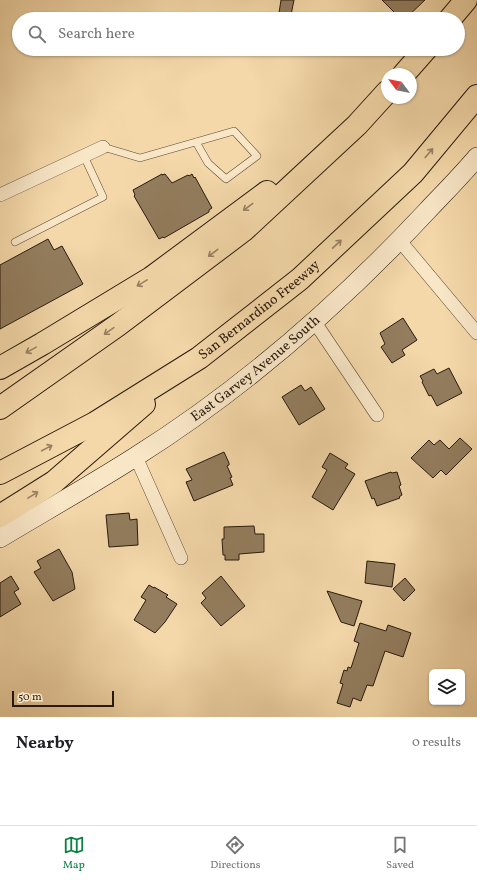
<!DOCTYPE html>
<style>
:root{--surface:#fff;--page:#f6f6f6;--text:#202124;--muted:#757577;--line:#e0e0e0;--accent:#0b8043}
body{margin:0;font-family:Vollkorn,serif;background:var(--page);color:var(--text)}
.controls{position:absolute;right:12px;bottom:12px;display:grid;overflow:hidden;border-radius:6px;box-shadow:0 1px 3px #0004}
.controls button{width:36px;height:36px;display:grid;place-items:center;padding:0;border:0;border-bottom:1px solid var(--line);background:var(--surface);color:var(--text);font:20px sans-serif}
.compass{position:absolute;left:381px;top:68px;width:36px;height:36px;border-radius:50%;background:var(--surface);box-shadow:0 1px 3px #0004;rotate:302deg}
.scale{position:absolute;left:12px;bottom:10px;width:102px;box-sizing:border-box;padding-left:4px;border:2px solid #291a0d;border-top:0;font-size:11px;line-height:14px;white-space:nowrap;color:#291a0d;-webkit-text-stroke:3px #f8e6c7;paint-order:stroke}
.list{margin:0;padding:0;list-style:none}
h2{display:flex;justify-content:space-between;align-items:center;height:52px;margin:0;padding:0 16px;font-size:17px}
h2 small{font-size:13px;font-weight:400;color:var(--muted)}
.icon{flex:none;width:22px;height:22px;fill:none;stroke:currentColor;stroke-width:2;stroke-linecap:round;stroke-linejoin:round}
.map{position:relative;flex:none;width:477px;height:717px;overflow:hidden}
.search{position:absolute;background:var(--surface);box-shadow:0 1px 3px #0004;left:12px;right:12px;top:12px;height:44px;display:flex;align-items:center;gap:10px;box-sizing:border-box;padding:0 14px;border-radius:22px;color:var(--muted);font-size:15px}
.sheet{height:108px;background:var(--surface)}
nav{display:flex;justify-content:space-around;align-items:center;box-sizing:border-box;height:56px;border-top:1px solid var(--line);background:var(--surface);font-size:11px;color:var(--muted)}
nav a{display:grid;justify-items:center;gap:2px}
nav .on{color:var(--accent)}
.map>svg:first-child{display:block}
.building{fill:#937d5e;stroke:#291a0d}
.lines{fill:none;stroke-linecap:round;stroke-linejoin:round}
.lane-casing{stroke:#5c4a34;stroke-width:8}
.street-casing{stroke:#5c4a34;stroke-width:14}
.secondary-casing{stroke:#291a0d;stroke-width:20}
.highway-casing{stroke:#291a0d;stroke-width:24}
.lane{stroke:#f8e6c7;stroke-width:7}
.street{stroke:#f8e6c7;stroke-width:13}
.secondary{stroke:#f8e6c7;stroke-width:19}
.highway{stroke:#f4d8a9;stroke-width:22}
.oneway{stroke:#998263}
.labels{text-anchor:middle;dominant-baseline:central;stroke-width:3;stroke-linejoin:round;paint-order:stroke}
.street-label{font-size:14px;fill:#291a0d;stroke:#f8e6c7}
</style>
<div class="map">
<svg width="477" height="717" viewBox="0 0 477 717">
<rect width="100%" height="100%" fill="#f4d8a9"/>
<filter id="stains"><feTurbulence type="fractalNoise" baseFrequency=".005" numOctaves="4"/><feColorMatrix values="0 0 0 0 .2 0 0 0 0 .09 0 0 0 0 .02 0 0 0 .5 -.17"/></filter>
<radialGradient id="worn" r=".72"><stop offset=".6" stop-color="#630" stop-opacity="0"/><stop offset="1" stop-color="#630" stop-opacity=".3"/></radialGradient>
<path class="building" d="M281,0H294L291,15L279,13Z
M382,0H425L405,19H401Z
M162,174V175L165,174L172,183L188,175L189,176L192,174L194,178L195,177L212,208L209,210V212L190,223L164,238L163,237L159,239L134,196L135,195L133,190Z
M48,239L54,250L62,246L83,284L0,329V265Z
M403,318L417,340L402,350L405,355L392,363L381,347L385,344L380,333Z
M449,368L462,393L437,406L431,395L429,396L422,382L423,381L420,376L434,369L437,374Z
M301,385L305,391L311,387L325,409L299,425L282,397Z
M460,438L472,449L446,475L441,470L433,478L411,458L429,440L434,445L440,440L449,449Z
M224,452L229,463V465L227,466L232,477L230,478L233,485L194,501L186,482L192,480L186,469Z
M330,453L348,464L345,468L355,474L333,510L312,497L327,470L322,467Z
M391,472L392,473L397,472L401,485L399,486L402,495L399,497L400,498L377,506L374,498L372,499L365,481Z
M129,513L130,520L137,519L138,545L109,547L106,515Z
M254,526L255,534H264V552L239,554V560H225V555H223L222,539H224V527Z
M59,549L72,572L75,589L53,601L34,572L41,568L37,561Z
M367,561L395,564L392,587L365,583Z
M11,576L19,589L14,592L21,604L0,617V583Z
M221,576L245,606L221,626L201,603L206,598L202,593Z
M405,578L415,590L404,601L393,589Z
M149,585L154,588V587L168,595L166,597L177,604L165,622L155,633L134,620L146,600L141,597Z
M327,591L362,601L354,626L341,622Z
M360,623L386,631L388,625L411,633L403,657L385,651L373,686L367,685L361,701L353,698L350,707L337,703L343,684L340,683L344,670L347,671L348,667L351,668L359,643L354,641Z"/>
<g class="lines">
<defs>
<path id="lane" d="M103,147L140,158L234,131L257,156L226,179L208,163L196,142
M15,242L103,197L84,156"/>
<path id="street" d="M0,195L103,147
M400,241L477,333
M314,321L377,415
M136,457L181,558"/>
<g id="secondary">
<path id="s1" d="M0,538C45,511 91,485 135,457C243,389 340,304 427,211C444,193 461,176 477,157"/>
</g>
<g id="highway">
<path d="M450,19L466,0"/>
<path d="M404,74L426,49"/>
<path d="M0,368L42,344L151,278L267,192"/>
<path d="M0,408L118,325L244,230L357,125L387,92"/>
<path id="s2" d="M0,473L95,423L199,358L300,279L413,173L477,96"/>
<path d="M0,516L54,482L144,404"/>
</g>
</defs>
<use href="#lane" class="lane-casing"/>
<use href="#street" class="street-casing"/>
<use href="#secondary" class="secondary-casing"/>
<use href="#highway" class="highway-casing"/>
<use href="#lane" class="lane"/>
<use href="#street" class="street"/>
<use href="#secondary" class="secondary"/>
<use href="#highway" class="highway"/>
</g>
<defs><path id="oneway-shaft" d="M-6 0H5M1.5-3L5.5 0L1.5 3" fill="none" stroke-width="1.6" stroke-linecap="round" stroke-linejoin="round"/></defs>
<g class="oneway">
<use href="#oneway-shaft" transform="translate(429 153) rotate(-50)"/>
<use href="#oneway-shaft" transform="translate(248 207) rotate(143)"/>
<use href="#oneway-shaft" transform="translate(337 244) rotate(-43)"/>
<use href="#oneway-shaft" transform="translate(213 253) rotate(143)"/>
<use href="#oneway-shaft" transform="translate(142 283) rotate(149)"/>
<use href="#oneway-shaft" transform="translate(109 331) rotate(145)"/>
<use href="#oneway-shaft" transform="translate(31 350) rotate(151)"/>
<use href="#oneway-shaft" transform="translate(47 448) rotate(-28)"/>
<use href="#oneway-shaft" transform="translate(33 495) rotate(-32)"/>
</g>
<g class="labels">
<g class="street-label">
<text stroke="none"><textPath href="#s2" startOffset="307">San Bernardino Freeway</textPath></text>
<text stroke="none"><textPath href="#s1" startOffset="307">East Garvey Avenue South</textPath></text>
</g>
</g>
<rect width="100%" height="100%" filter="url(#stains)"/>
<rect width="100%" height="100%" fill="url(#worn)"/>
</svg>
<div class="controls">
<button><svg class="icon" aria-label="layers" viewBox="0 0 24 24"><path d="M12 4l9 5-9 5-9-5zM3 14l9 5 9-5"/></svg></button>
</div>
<svg class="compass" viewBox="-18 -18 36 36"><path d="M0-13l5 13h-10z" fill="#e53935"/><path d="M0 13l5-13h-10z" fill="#757577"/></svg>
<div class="scale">50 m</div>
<div class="search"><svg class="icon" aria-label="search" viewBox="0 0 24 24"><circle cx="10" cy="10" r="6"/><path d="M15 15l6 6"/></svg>Search here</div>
</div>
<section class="sheet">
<h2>Nearby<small>0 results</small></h2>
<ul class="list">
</ul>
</section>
<nav>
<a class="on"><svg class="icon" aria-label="map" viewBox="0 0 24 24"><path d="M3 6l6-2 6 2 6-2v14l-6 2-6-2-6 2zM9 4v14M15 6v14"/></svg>Map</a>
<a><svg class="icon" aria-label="directions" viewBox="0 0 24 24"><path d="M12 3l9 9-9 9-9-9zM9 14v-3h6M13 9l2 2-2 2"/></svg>Directions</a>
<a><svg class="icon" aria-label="saved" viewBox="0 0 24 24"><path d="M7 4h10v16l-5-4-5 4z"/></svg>Saved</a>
</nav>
